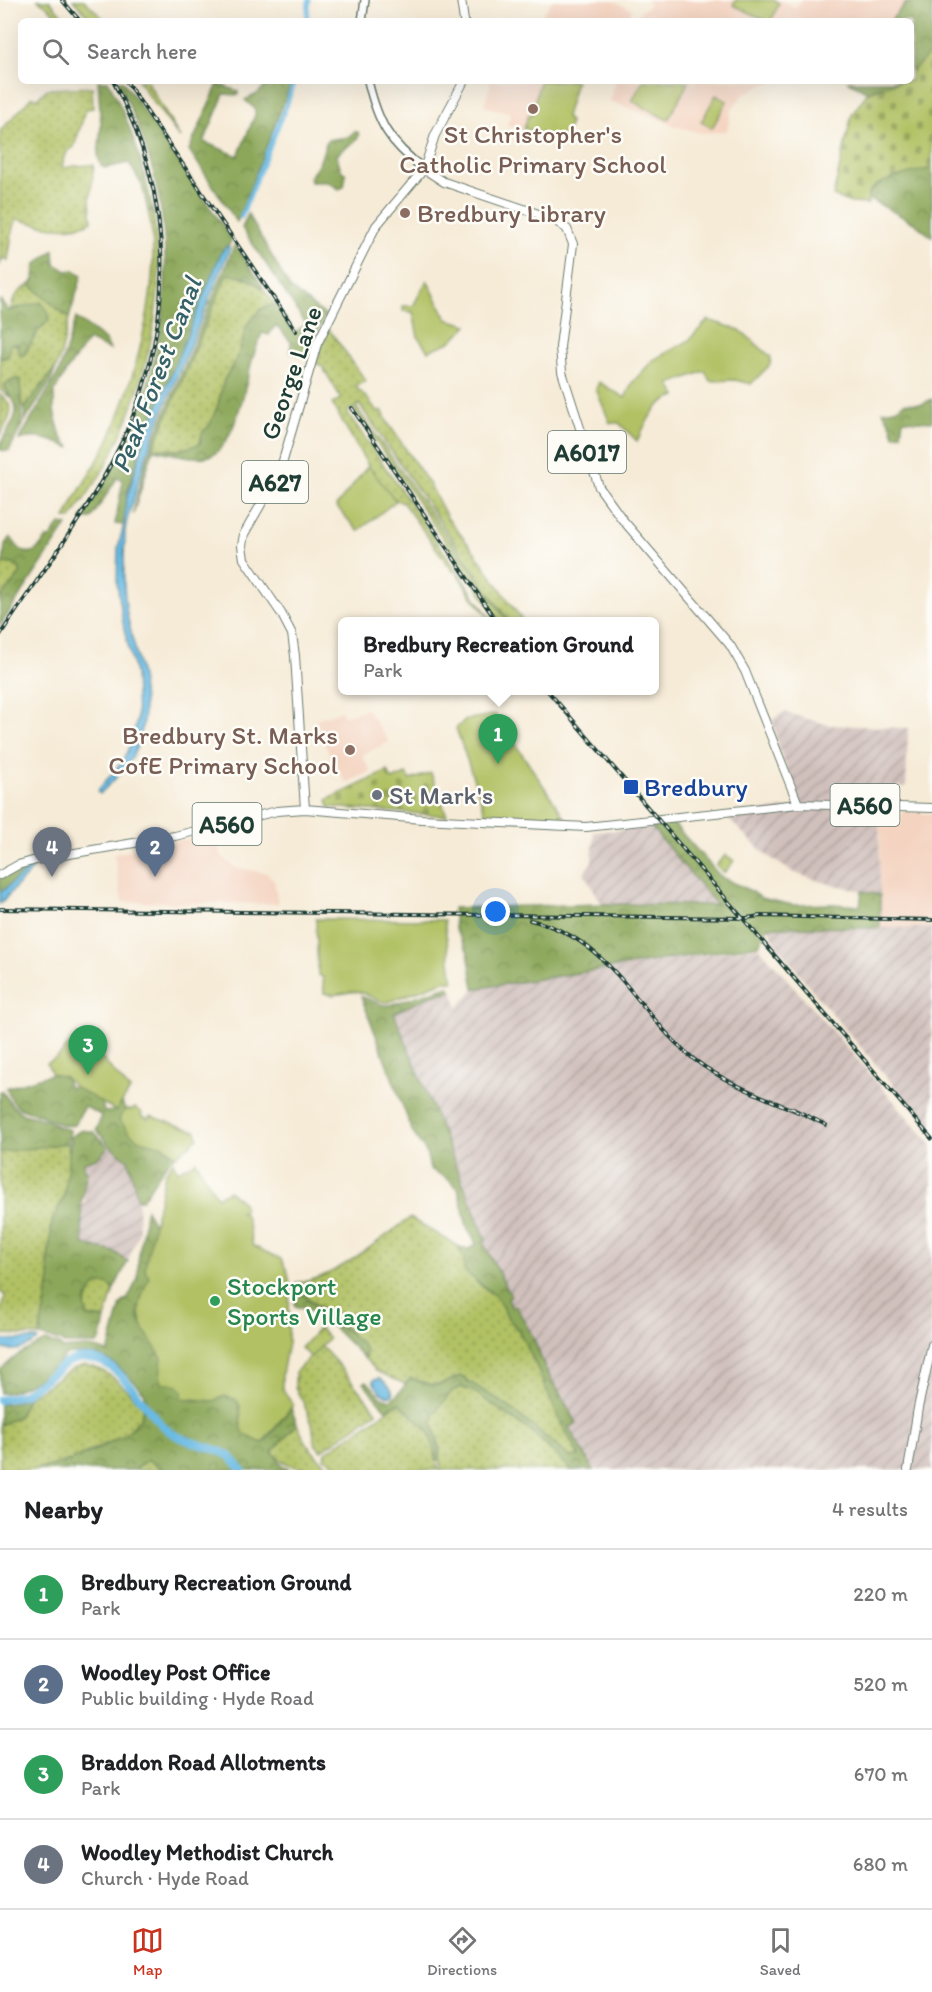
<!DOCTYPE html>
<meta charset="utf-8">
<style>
:root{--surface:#fff;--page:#f2f2f2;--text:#202124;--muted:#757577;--line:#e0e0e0;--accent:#c8321e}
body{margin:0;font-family:Itim,sans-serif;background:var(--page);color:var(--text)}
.you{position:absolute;left:496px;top:912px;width:21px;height:21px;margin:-15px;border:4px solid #fff;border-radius:50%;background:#1a73e8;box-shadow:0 0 0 9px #1a73e833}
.badge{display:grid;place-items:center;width:39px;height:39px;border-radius:50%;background:var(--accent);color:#fff;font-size:20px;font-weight:700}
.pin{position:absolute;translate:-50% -50px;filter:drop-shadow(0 2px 3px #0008)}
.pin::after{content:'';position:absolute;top:32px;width:21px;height:18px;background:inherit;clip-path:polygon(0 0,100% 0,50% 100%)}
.popup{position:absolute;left:338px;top:617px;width:321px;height:78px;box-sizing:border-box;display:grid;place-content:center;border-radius:9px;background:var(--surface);filter:drop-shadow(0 2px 4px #0005);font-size:20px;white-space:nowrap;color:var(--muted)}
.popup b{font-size:22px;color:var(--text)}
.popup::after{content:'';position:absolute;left:50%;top:100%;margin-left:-12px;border:12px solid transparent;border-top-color:var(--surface)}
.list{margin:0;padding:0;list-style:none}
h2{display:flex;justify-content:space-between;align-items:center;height:78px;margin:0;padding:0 24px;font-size:26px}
h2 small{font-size:20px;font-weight:400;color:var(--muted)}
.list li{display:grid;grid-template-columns:39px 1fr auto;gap:18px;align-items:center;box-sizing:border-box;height:90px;padding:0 24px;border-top:2px solid var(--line)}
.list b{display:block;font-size:22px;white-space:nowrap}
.list p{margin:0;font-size:20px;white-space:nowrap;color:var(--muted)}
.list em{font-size:20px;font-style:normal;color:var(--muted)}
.icon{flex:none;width:33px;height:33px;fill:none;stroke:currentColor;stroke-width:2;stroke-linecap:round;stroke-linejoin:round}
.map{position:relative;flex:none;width:932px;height:1470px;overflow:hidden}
.search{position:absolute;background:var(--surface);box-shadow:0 6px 24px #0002;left:18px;right:18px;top:18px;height:66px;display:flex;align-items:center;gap:15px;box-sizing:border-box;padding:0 21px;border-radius:9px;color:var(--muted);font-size:22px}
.sheet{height:438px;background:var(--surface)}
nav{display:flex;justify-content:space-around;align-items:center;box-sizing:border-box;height:84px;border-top:2px solid var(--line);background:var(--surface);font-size:16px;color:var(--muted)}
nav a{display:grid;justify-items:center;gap:3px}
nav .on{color:var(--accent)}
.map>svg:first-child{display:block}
.built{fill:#f4d3c0}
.industrial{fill:url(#industrial-furrows)}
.grass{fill:url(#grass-dots);stroke:#687f4c;stroke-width:1.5}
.forest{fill:url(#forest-crowns);stroke:#567247;stroke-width:1.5}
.cemetery{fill:url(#cemetery-stones);stroke:#687f4c;stroke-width:1.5}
.green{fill:#b1c164;stroke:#687f4c;stroke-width:1.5}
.water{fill:#69bae4;stroke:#447c8c;stroke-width:1.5}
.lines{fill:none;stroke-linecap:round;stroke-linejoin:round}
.canal{stroke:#69bae4;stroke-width:4.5}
.river{stroke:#69bae4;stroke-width:8}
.secondary-casing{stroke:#6a7a6d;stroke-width:10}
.primary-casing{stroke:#6a7a6d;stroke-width:10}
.trunk-casing{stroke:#6a7a6d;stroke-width:10}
.secondary{stroke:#fff;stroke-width:7}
.primary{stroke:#fff;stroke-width:8}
.trunk{stroke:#fff;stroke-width:8}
.rail-casing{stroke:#1f3d34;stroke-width:4}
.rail{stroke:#fdfcf7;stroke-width:1.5;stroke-dasharray:4.5;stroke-linecap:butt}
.education-dot{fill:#8d6e63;stroke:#fdfcf7;stroke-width:2}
.transit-dot{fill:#1a4fb4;stroke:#fdfcf7;stroke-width:2}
.worship-dot{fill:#6b7280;stroke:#fdfcf7;stroke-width:2}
.leisure-dot{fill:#2e9e5b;stroke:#fdfcf7;stroke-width:2}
.labels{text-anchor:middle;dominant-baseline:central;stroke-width:5;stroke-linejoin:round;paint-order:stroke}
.shield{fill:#fdfcf7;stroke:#62766e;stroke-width:1.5}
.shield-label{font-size:24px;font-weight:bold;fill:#1f3d34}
.education-label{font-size:26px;fill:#785e54;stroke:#fdfcf7}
.street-label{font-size:26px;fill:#1f3d34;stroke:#fdfcf7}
.transit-label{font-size:26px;fill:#164399;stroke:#fdfcf7;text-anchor:start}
.worship-label{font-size:26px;fill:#5b616d;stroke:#fdfcf7;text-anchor:start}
.leisure-label{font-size:26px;fill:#27864d;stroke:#fdfcf7;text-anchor:start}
.water-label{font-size:27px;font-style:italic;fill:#356269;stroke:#fdfcf7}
</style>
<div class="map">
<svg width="932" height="1470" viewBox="0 0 932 1470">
<defs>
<pattern id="industrial-furrows" width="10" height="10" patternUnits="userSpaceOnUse" patternTransform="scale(1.5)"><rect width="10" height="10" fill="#d0c0bc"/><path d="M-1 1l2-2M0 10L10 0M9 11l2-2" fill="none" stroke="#a89d9a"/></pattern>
<pattern id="grass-dots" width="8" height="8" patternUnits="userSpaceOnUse" patternTransform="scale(1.5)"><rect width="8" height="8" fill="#b1c164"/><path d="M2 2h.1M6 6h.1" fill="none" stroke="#8f9e53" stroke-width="1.8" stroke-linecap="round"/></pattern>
<pattern id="forest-crowns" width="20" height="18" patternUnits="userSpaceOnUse" patternTransform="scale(1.5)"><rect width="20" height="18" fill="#8ca75a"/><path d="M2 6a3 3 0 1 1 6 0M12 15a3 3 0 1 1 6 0" fill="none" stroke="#72894b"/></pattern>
<pattern id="cemetery-stones" width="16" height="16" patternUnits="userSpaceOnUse" patternTransform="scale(1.5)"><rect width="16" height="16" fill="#b1c164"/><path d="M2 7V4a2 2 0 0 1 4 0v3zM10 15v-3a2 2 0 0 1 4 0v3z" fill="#8f9e53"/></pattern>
</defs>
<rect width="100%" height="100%" fill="#fdfcf7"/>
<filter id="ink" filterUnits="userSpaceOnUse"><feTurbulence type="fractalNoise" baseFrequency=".0167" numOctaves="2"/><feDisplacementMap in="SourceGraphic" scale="12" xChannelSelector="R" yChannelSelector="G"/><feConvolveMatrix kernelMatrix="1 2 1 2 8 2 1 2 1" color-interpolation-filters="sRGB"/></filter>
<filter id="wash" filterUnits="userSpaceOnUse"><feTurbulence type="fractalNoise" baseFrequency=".008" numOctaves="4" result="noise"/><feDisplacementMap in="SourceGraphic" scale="24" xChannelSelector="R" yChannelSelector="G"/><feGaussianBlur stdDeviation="1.35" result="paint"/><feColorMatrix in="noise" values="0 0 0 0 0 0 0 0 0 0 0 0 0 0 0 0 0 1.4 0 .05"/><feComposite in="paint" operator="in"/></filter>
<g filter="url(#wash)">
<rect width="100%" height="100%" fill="#f6ebd7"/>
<path class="built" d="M553,0H611L632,9L627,21H538Z
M646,0H779L795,7L803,0H932L926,13L905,4L890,21H636L641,10L647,8L650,3Z
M491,81H576L566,117L570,122L565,140L507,125L511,113L484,106Z
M616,81H777L764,84L744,94L732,108L727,131L707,133L697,132L673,125L610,101Z
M367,709L389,742L362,755L371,772L346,783L325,745L316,719L341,711L344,716Z
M902,811L932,814V928H880V824H901Z
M213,834L221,855L234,867L266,873L274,880L278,904L122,902L114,854Z"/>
<path class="industrial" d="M784,712L829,725L908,728L906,787H892V802H879L880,895L826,883L794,873L766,855L725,816L800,806L778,746L772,720Z
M651,827L718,905L602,904L584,873L592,862L594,832Z
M767,927L932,928V1130L817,996L778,946Z
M759,947L932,1145V1470H594L568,1427L577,1423L546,1370L533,1337L517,1306L512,1308L508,1299L511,1295L482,1242L486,1239L394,1013L432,995L452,991L458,1007L474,989Z
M109,1145L128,1160L138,1200L139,1232L128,1261L124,1260L114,1251L93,1249L82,1243L81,1204L86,1203V1200H84L86,1171L84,1170V1162L99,1157Z"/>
<path class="grass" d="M38,0H49L67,21H60L48,7Z
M73,0H84L106,21H92Z
M138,81H147L180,138Z
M92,87L93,108L86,109L74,147L67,152L62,166L65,168L74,166L94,165L90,201L92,221C70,233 40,226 17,219L13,228L8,260L2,258L0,266V131L33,96L36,99L47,89Z
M148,211H153C156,230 159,251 159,270C157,338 138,406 106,465C96,484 82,501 71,519L65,518C69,512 71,504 75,498C88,475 104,453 113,430C138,369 164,275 148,211Z
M227,273C252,278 260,283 275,304L261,309L247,325L238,357L224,380L218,405L210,425L202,433L200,444L181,450L153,449Z
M30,285L69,318L61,355L56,367L25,408L22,407L19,379L9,381L5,389L11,398L0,390V359L10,351L11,344L14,343L24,355L38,331L49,320L19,307L10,310C14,297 17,291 30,285Z
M328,328L366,381L355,386L367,398L378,412L382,410L388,423L430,485L448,519L474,551L523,621H510L505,616L359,404L356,407L507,621H500L353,408L347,412L492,621L472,597L455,570L453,571L403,503C379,496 347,426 332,404L341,398L322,366L316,363Z
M0,394C18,408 10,418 0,435Z
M3,563L14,564L19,568L21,573L0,599V566Z
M68,1143L69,1161L64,1197L52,1221L48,1262L50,1281L39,1336L0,1334V1308L3,1306L5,1295L0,1292V1152C23,1150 45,1146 68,1143Z
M410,1218L458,1246L476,1282L497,1297L508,1318L519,1331L536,1365L558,1417L579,1456L570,1457L509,1407L460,1376C437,1388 436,1388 411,1378L405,1384L378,1372L364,1358L366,1356L348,1330L301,1292L300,1282C332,1280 383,1237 410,1218Z
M107,1283L114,1289L105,1319L89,1317L84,1311L89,1294L97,1284Z
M321,1346L335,1361L377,1412L321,1451L315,1444L312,1424L303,1402L295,1388V1372Z
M85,1365C110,1369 126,1389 143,1407L142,1416L125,1435L64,1463L33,1470H0V1425L19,1416L27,1398L72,1369Z
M461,1387L473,1391L533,1433L572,1470H441L439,1444L433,1423L434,1413L452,1391Z
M399,1403L429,1431L439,1470H346L324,1458L326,1452Z
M297,1424C306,1444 315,1458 334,1470C307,1470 288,1470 272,1452Z
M148,1460L164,1470H134Z"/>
<path class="forest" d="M922,0H932V52L911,72V21H890L906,3Z
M98,81H108C131,122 143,165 153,211H148L142,185L129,163L105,168L101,166L98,156L101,125Z
M117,81H123L232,239L228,247L226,246L221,253L146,435L128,489L124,525L115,524L123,480L117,478L91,519H81C174,385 196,228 117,81Z
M271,81H292L237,222L189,150L218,84L238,91V95L224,94L204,142L238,156L255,115V109L245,100L257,94Z
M847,81H901L868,92Z
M354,132H358L359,136C354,146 342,146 337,156L341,170L346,174L344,187L339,189L328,182H311L310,177L319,164L327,140L348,137Z
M932,168V237L914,223L868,198C872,178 914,173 932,168Z
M248,214L290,288C303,297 312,307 326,315L316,334L308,358L290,352L291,342L278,327L275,326L269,335L262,333C258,343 254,353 251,364C245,388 235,443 212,455C199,462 168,452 153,450L133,514L144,468L154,439L235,244L264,288L244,277L227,274L153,449L180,450L200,444L202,433L210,425L218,405L224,380L238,357L247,325L261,309L275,304L295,332L306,324L242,228Z
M54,250L55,264L66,271L74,270L82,275L69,318L30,285L34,280L35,265Z
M0,300L9,311L41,302L48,311L49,320L38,331L24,355H20L17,344H11L10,351L7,357L0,359Z
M76,318L106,341L110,350L88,340L67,370L54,392V411L61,437L71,448C53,441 38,434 19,440L59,372Z
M56,367L51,381L25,421V408Z
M16,379H19L21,391L22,425L9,451L0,450C0,435 16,425 16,410C17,399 5,394 5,384Z
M932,399V422L903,420L901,434L894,435L891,425L883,411L899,408L904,403L922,404Z
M60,524L67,525L0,626V599L21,573L19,568L14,564L3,563L5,544L10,537C14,541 17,547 21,550C32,558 41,546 47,538H50Z
M672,822L721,877L753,892L761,898L793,905L833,904L860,906L862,891L880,895V928L767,927L759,945L474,989L468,952L455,929L453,908L602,904L717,905L651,827Z
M34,865L0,893V878L16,868Z
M448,986L452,991L432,995L394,1013L486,1240L483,1242L511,1296L508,1299L512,1308L516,1306L533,1337L546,1370L577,1423L569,1428L594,1470H572L533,1433L473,1391L461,1387L452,1391L434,1414L433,1423L440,1459L437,1461L429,1431L399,1403L386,1410L364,1383L367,1381L381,1397L390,1400L397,1395L411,1378C435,1388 436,1388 460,1376L509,1407L570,1457L579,1456L558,1417L536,1365L519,1331L508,1318L497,1297L464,1271V1259L458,1246L467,1250L476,1244L467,1227L458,1188L445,1177L430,1169L426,1152L413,1133L361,996L383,1005H390Z
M52,1074L65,1077L69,1088L74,1086L101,1098L104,1112L116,1111L122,1102L125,1110L119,1120L150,1141L158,1143L176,1156L166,1164L142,1200H138L128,1160L109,1145L96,1129L102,1116L84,1106L75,1125C60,1127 59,1123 47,1118C24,1108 17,1115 6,1088Z
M0,1091H2L12,1105L23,1114L47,1120L59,1127L70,1130L68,1143C45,1146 23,1150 0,1152Z
M81,1130L94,1132L108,1147L99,1157L84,1162V1170L87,1171L81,1204L83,1243C93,1249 100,1248 111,1251C118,1252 121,1259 128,1261L114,1289L107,1284H97C88,1294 80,1305 89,1317L105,1319L101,1338L97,1344H64L60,1341L39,1336L50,1281L48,1262L52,1221L64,1197L71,1137Z
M146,1209L152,1221L155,1223L145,1269L149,1278L138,1308V1316L141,1324L162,1358L160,1379L184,1371L188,1400L214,1401L224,1396L235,1399C245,1408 236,1423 244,1433C247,1437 256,1440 262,1443L265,1442L291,1408L297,1424L272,1452L284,1467L290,1470H164L148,1460L134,1470H33C62,1464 125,1445 141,1417C144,1412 144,1401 145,1394C121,1366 103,1349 65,1355C58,1370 17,1394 0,1393V1370L18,1355L45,1341L59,1345L63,1349C78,1347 95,1345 108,1353L121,1304L128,1298L138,1278V1261Z
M300,1282L301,1293L360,1342L366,1351L364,1358L319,1313L295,1306V1283Z
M27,1398L19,1416L0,1425V1404H8Z"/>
<path class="cemetery" d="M932,52V168C917,172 874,179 868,194C868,196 868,202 868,204L851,203L833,196L852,114L868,92L901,81H911V72Z
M388,771L392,780L406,774L410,780L431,773L447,816L329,807L327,800Z"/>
<path class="green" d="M736,0H773L779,3L771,21H767L733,5Z
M540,81H576L566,117L570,122L565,140L524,129L528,116H531Z
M643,81H689L668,120L632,101Z
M716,95L727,101L712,128L701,122Z
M427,280L447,319L468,325L450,342L428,351L418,337L413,312L403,311V306H413Z
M708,320L740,330L771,357L770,365L751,384L735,380L710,381L705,371L670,384L676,396C654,402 647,422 637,441L619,423H610L596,389L599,382L625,398L632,383L653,360L688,341Z
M368,466L396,501L358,531L336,506Z
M495,714L568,822L487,818L456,728L466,720Z
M726,855L734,861L724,873L716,865Z
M316,919L444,920L453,981H444L388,1002C377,1003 370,994 359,992C347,990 337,998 324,993L323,977L318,975Z
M76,1037H93L96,1052L130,1090L116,1111L73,1086L65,1077L52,1074L47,1063L58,1057Z
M135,1108L142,1113L141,1116L148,1119L150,1116L196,1131L198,1138L176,1156C163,1141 156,1146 141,1140C131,1137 125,1127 119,1119L125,1110H132Z
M196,1161L217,1197L229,1191L243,1203L244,1211L240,1212L246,1216L253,1246L281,1259L288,1273L290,1285L288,1343L282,1374V1388L293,1405L262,1443C257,1440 247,1437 244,1433C236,1423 246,1408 235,1399L224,1396L214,1401L181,1398L183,1391C176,1384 172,1382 162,1383L160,1376L162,1358C141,1325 130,1317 149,1278L145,1269L146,1263L165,1173L173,1162L178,1171Z
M319,1328L329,1338L311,1357L301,1348Z"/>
<path class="water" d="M226,246L230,248C213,290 196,332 178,374C161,415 144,455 134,498C131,509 125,522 125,533C124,561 122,591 128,619C139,669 159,722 125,768C118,777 108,785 100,794L98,792L99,789L123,761L134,735L137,718L135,674L124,628L117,583L118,548L124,524L126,501L146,435L221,253Z
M31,867L33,869L0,904V893Z
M0,1340L37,1339L38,1340C25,1349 16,1353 0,1348Z
M379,1378C386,1382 393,1387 393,1395C382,1398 378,1390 373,1381L375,1379Z"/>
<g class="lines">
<path class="canal" d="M307,21L309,0
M241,217L287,104L294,81"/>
<path class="river" d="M0,1400L23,1395L68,1362C116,1341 140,1410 170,1432C187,1444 208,1444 226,1454C233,1458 237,1464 242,1470"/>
</g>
</g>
<g filter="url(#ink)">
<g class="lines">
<defs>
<path id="secondary" d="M362,21L365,0
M368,81C378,123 389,143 424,169"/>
<path id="primary" d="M461,0L464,21
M424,169L444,182L553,219L567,229L573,244L560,347L562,372L599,487L622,519L730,645L745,671L798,804
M305,809L295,656L292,634L281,613L244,559L242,546L244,534L280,471L317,344L376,226L424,169L435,135L464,81
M0,875L18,865L40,859L175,836L277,811L305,809L422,819L586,827L798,804L932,808"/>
<path id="trunk" d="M908,1470L918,1408L932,1345"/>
</defs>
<use href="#secondary" class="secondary-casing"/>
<use href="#primary" class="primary-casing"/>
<use href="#trunk" class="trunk-casing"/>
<use href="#secondary" class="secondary"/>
<use href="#primary" class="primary"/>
<use href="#trunk" class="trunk"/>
<defs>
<path id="rail" d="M62,0L80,21
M126,81L296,331
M352,408L497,622
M0,635C37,579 80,523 111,464C176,341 180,204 113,81
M547,690L932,1139
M0,909L747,918L760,916L932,920
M530,920C613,939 635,1012 695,1060C725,1083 764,1097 798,1112
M791,1108L826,1125"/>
</defs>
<use href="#rail" class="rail-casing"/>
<use href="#rail" class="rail"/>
</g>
</g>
<g class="education-dot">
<circle cx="533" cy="109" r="6"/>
<circle cx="405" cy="213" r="6"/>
<circle cx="350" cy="750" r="6"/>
</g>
<rect class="transit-dot" x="623" y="779" width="16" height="16" rx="3"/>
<circle class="worship-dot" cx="377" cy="795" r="6"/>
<circle class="leisure-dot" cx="215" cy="1301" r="6"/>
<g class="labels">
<g class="shield">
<rect x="548" y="431" width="78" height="42" rx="4.5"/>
<rect x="242" y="461" width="66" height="42" rx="4.5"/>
<rect x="830.5" y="784" width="69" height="42" rx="4.5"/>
<rect x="192.5" y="803" width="69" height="42" rx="4.5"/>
</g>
<g class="shield-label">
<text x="587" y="452">A6017</text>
<text x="275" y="482">A627</text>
<text x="865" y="805">A560</text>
<text x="227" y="824">A560</text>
</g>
<g class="education-label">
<text x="533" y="134">St Christopher's<tspan x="533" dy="30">Catholic Primary School</tspan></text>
<text x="417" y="213" text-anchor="start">Bredbury Library</text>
<text x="338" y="735" text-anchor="end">Bredbury St. Marks<tspan x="338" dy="30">CofE Primary School</tspan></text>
</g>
<g class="street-label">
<text transform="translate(291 373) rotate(-71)">George Lane</text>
</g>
<g class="transit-label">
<text x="644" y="787">Bredbury</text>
</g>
<g class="worship-label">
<text x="389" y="795">St Mark's</text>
</g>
<g class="leisure-label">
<text x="227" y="1286">Stockport<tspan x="227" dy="30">Sports Village</tspan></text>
</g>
<g class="water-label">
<text transform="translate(156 375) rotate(-69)">Peak Forest Canal</text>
</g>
</g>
</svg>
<div class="you"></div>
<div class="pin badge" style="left:498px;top:764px;background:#2e9e5b">1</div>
<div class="popup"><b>Bredbury Recreation Ground</b>Park</div>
<div class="pin badge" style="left:155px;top:877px;background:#5c6f8a">2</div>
<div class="pin badge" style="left:88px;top:1075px;background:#2e9e5b">3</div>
<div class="pin badge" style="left:52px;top:877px;background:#6b7280">4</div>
<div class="search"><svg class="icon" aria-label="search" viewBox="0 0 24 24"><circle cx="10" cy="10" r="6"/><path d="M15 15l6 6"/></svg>Search here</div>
</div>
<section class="sheet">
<h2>Nearby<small>4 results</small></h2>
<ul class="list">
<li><span class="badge" style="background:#2e9e5b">1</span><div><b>Bredbury Recreation Ground</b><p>Park</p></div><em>220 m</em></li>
<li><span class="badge" style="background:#5c6f8a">2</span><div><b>Woodley Post Office</b><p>Public building · Hyde Road</p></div><em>520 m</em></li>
<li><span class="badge" style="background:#2e9e5b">3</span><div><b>Braddon Road Allotments</b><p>Park</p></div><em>670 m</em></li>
<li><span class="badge" style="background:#6b7280">4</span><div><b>Woodley Methodist Church</b><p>Church · Hyde Road</p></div><em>680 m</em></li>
</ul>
</section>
<nav>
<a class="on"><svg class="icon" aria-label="map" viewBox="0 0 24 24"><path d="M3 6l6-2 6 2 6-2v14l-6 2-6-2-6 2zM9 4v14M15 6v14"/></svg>Map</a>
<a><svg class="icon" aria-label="directions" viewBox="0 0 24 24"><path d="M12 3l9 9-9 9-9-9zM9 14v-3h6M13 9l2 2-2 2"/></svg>Directions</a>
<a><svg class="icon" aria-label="saved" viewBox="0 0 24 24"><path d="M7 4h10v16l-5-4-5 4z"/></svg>Saved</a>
</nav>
